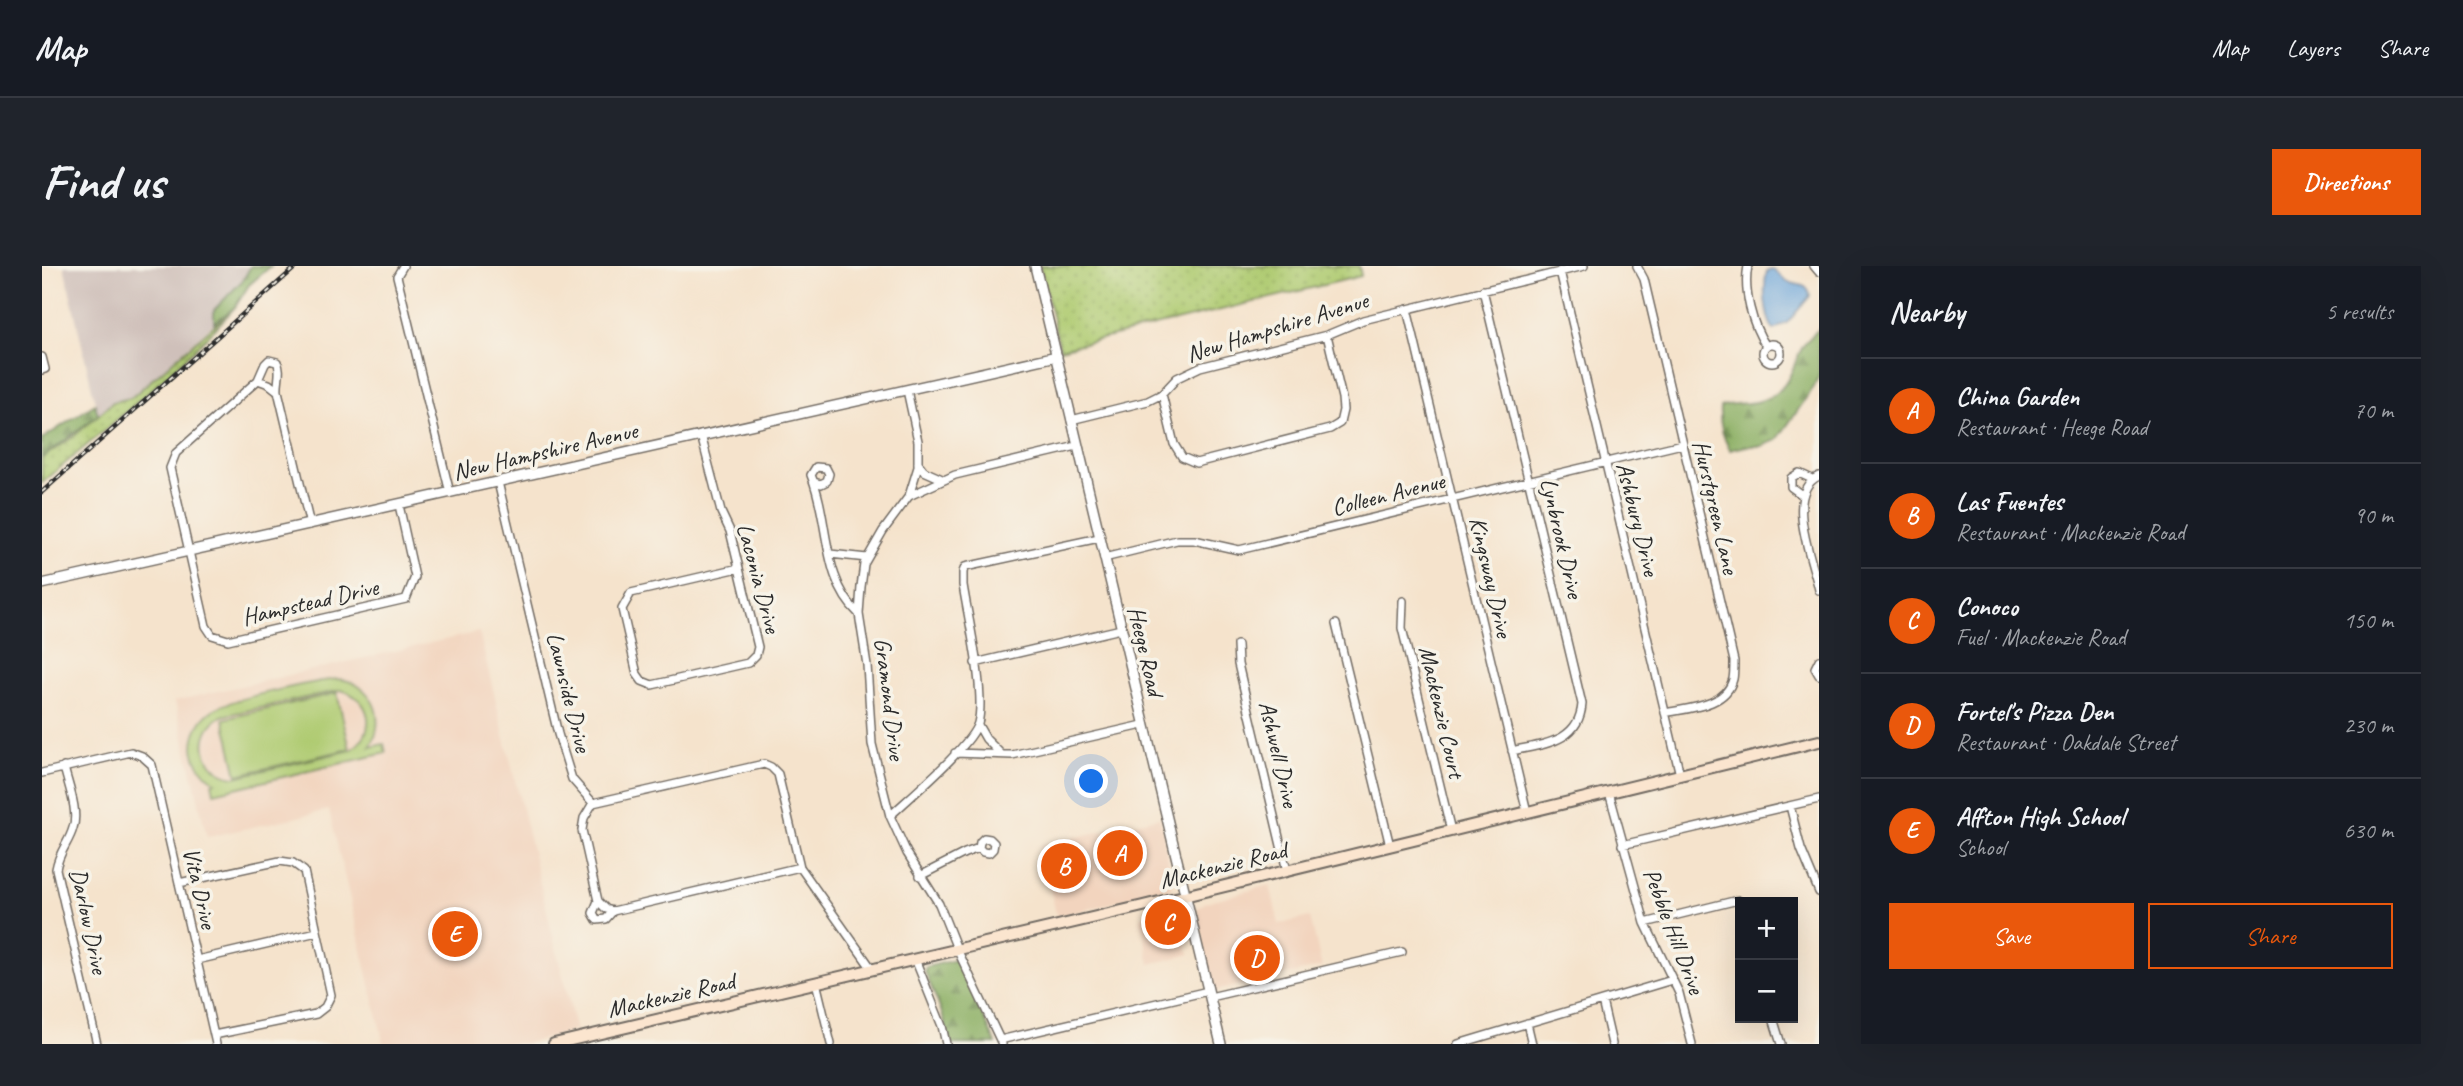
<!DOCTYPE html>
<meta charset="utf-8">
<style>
:root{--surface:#171b24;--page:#20242c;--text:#f1f3f6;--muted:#9ea1a6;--line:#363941;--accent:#ea580c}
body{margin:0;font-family:Caveat,sans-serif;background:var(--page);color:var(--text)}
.controls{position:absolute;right:21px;bottom:21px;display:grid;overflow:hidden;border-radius:0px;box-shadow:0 7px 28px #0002}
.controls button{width:63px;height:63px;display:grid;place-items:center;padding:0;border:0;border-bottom:2px solid var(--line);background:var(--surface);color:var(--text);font:35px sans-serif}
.you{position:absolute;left:1050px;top:516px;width:24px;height:24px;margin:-18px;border:5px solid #fff;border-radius:50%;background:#1a73e8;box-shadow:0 0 0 10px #1a73e833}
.badge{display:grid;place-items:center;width:46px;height:46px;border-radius:50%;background:var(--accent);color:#fff;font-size:23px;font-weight:700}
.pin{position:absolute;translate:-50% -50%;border:4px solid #fff;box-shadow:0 2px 7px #0006}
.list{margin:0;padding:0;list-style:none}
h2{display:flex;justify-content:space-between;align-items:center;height:91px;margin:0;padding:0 28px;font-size:30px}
h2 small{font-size:23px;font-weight:400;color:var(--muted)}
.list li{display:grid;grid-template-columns:46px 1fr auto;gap:21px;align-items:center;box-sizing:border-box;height:105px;padding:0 28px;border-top:2px solid var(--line)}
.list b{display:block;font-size:26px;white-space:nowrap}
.list p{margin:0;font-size:23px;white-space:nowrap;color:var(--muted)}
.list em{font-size:23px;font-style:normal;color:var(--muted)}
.actions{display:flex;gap:14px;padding:21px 28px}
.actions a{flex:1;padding:16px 0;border:2px solid var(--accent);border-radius:0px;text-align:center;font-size:24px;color:var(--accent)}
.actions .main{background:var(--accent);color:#fff}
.map{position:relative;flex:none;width:1777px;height:778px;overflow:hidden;border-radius:0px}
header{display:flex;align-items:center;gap:42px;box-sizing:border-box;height:98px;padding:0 35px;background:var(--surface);border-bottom:2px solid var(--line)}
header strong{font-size:33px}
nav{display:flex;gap:38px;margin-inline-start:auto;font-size:24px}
.intro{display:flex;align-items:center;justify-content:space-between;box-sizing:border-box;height:168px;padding:0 42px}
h1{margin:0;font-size:49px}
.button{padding:18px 32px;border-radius:0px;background:var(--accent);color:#fff;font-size:24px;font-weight:700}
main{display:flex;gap:42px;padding:0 42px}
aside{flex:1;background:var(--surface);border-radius:0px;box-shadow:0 7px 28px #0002}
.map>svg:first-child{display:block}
.built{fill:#f2d4be}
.industrial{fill:#cfc0ba}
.grass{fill:url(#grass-dots);stroke:#6d7b4e;stroke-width:2}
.forest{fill:url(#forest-firs);stroke:#5b6d47;stroke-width:2}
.pitch{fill:#afcb71;stroke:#6d7b4e;stroke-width:2;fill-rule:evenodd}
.water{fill:#69a3d9;stroke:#4a6782;stroke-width:2}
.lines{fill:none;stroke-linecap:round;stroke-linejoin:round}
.minor-casing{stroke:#726b63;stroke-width:10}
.tertiary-casing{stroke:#726b63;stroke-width:12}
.secondary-casing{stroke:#726b63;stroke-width:14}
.minor{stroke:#fff;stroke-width:7}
.tertiary{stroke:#fff;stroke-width:9}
.secondary{stroke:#fbe5cf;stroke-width:10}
.rail-casing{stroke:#2b2b2b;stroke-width:4.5}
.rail{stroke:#f7f3e8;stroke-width:2;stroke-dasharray:5;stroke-linecap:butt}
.labels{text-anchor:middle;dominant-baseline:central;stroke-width:7;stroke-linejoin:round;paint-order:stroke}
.street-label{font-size:24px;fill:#2b2b2b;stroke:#f7f3e8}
</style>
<header>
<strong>Map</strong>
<nav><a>Map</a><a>Layers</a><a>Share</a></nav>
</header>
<div class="intro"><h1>Find us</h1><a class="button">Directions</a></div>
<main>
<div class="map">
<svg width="1777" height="778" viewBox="0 0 1777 778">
<defs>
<pattern id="grass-dots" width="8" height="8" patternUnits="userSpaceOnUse" patternTransform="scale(1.75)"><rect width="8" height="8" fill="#afcb71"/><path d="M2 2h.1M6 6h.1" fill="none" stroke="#97ae62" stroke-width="1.8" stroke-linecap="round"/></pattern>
<pattern id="forest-firs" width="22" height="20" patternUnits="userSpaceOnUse" patternTransform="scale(1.75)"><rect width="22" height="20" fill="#8baf63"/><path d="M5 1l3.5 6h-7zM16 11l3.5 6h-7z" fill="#728f52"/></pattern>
</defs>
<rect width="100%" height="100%" fill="#f7f3e8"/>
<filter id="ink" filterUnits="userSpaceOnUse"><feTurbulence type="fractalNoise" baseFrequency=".0143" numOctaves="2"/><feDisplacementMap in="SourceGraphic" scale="14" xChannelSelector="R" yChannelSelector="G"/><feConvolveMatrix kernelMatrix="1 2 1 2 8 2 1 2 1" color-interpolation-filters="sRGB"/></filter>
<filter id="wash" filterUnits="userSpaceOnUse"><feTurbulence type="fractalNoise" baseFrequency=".00686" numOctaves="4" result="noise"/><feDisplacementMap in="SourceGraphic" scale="28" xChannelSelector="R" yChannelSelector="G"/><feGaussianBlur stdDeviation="1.57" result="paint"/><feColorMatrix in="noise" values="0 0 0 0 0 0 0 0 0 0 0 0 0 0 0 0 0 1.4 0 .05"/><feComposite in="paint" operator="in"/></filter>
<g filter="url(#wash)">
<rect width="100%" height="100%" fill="#f5e3cc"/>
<path class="built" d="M437,366L534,765L480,778H342L287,544L165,571L133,435Z
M1118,551L1130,612L1128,622L1015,651L998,580Z
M1228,619L1237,658L1268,651L1280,701L1172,725L1165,702L1155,647L1156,642L1164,636Z
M1129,644L1136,649L1145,683L1149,688L1108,698L1098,651Z"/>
<path class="industrial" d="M22,0H209L201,14L172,44V57L89,132L71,136L56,149Z"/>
<path class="grass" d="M998,0H1317L1319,10L1018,83Z
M193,41C138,103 64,163 0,217V192L31,171L71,136L89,132Z"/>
<path class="forest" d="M209,0H229L207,19L193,41L172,57V44L201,14Z
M1777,63V109L1772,121L1735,174L1720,180H1704L1688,184C1680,170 1677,157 1678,141C1692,135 1707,140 1721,134C1748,123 1748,106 1759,84C1763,76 1770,69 1777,63Z
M53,138L56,149L0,192V173Z
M913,694L917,696L954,778H909L900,747L883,706L884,701Z"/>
<path class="pitch" d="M296,413C330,416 346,453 328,481L342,478L344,487L172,527L170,517L173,516C161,507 152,496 151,481C151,466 159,452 171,444C187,433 274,415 296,413ZM299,424C330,433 336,466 309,484L193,511C161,507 150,467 180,450Z
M295,427L308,483L195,509L182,453Z"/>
<path class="water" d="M1731,4C1736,7 1740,12 1745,15C1755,21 1766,16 1768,30L1746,56L1732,64C1722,50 1721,21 1725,5Z"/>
</g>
<g filter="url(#ink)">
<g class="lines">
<defs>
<path id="minor" d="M361,0L355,10L408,227
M1595,0L1602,13L1692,395C1692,401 1692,408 1691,413C1684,441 1646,442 1623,447
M1706,0C1701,25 1710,59 1724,80
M1772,0L1777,6
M1518,5L1638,509
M1441,24L1540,438C1537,477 1500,478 1470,485
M1365,43L1485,546
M1721 87a9 9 0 1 1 18 0a9 9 0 1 1-18 0Z
M0,91L3,103L0,104
M216,114L227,118L236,125L268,259
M865,124L876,175V201L867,230L841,265L822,298L819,321L817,348L825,399L830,478L848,550L865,587L897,638L915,683L960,778
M236,125C235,115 240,104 235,96L227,94L223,98L216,114L134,187L128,202L164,360L170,369L186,374L364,333L373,311L357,239
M1120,128L1132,178L1140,191L1154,197L1288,163L1298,157L1301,144L1300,132L1285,69
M1029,154L1106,135L1120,128L1135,112L1158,101L1285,69L1321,54L1542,0
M659,169L679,246L688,265L716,381L714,389L706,397L610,419L600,415L595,408L580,343L589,327L697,302
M876,197L882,205L900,213
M1777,210C1741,226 1771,295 1777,324
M456,216L516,468L530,513L551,537
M772,216L779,218L785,215L787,208L784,202L774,201L769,209C788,254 779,313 817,348
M1760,229L1749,221V212L1757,207L1770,213
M867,230L913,209L1035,180
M788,288L825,292
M1062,292L1135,274H1152L1197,284L1640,178
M1361,335L1360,362L1409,565
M1294,358L1348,580
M1195,379L1196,398L1245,605
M1777,394L1773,402L1777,409
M933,397L1079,363
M936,459L944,473L959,488
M913,487L970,489L1101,459
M22,501C26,519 37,545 31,562C27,577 17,585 14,603L55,778
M0,507L89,486L100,490L110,499L174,778
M1567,526L1603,657L1637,727L1650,778
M551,537L722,498L729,501L736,508L758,601L830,703
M551,537L542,552L540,564L556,635L564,643L571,645L758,601
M1748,540L1759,583L1777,626
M848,550C868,531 930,479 936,457C944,427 926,352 921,319V306L923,301L1057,272
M1580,579L1777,533
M878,610L923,587L937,582L938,576L942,572L948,573L952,577L951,583L947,587L941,586L937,582
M137,617L238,595L251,597L262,605L289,729L283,741L274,748L172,769
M556,635L551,647L555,654L564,653L571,645
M1603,657L1696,634L1698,641
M873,693L900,760L904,778
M155,694L275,666
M774,716L789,778
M1168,731L1360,686
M1560,735L1570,778
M1731,752L1739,778
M1485,757L1490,778
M958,774L1166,725
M1416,778L1630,714"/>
<path id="tertiary" d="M993,0L1179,778
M0,318L1015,90"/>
<path id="secondary" d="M512,778L1101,640L1777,475"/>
</defs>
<use href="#minor" class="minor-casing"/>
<use href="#tertiary" class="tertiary-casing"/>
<use href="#secondary" class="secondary-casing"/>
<use href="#minor" class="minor"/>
<use href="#tertiary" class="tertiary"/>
<use href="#secondary" class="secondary"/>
<defs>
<path id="rail" d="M0,226L255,0"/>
</defs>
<use href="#rail" class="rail-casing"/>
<use href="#rail" class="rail"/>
</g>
</g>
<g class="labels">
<g class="street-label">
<text transform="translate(1235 61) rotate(-17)">New Hampshire Avenue</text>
<text transform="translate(503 185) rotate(-13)">New Hampshire Avenue</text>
<text transform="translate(1346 228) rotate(-14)">Colleen Avenue</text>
<text transform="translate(1674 241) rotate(77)">Hurstgreen Lane</text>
<text transform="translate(1596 253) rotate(76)">Ashbury Drive</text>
<text transform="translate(1520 272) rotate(77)">Lynbrook Drive</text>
<text transform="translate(1449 311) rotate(77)">Kingsway Drive</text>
<text transform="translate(717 312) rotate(75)">Laconia Drive</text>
<text transform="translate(268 336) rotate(-13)">Hampstead Drive</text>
<text transform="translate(1104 385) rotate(77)">Heege Road</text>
<text transform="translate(527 426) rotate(76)">Lawnside Drive</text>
<text transform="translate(848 433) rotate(83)">Gramond Drive</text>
<text transform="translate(1400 446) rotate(77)">Mackenzie Court</text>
<text transform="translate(1237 488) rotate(77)">Ashwell Drive</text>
<text transform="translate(1181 599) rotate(-14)">Mackenzie Road</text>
<text transform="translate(158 622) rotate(77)">Vita Drive</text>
<text transform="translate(47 655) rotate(78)">Darlow Drive</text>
<text transform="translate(1632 665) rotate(69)">Pebble Hill Drive</text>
<text transform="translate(629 729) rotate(-13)">Mackenzie Road</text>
</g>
</g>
</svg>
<div class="controls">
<button>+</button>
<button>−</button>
</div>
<div class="you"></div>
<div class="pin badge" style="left:1078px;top:587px">A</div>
<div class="pin badge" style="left:1022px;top:600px">B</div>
<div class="pin badge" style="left:1126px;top:656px">C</div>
<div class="pin badge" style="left:1215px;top:692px">D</div>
<div class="pin badge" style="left:413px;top:668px">E</div>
</div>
<aside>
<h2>Nearby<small>5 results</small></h2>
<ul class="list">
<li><span class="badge">A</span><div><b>China Garden</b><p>Restaurant · Heege Road</p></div><em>70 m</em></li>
<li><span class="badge">B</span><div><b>Las Fuentes</b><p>Restaurant · Mackenzie Road</p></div><em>90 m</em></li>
<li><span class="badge">C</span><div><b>Conoco</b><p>Fuel · Mackenzie Road</p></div><em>150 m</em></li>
<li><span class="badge">D</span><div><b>Fortel's Pizza Den</b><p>Restaurant · Oakdale Street</p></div><em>230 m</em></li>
<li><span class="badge">E</span><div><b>Affton High School</b><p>School</p></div><em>630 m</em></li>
</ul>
<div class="actions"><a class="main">Save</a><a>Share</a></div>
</aside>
</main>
